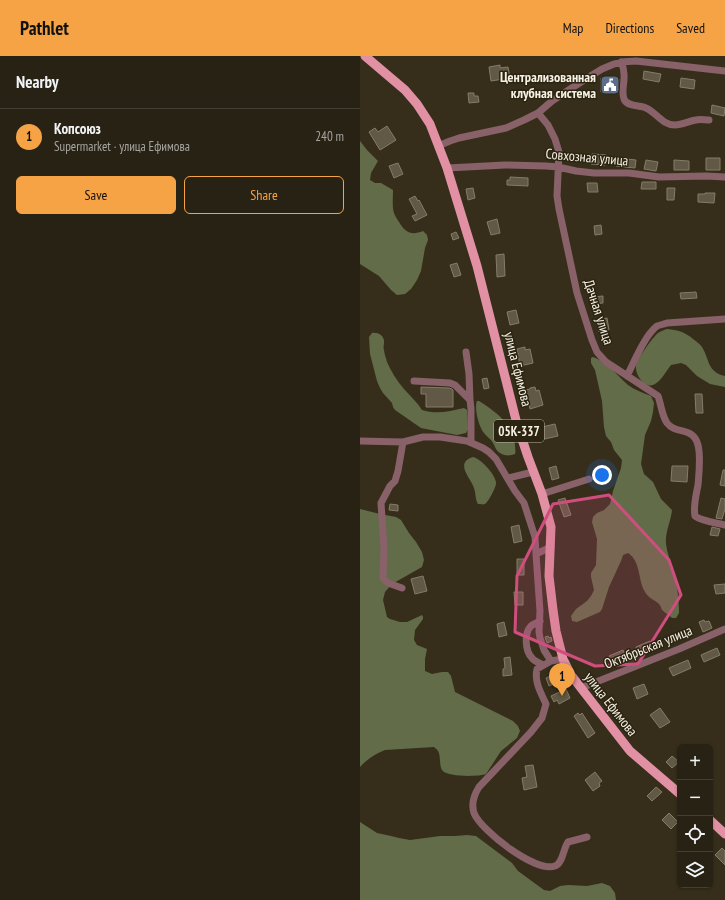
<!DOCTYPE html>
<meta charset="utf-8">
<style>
:root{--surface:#282214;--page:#342f22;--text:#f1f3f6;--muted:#a5a4a0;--line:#443f34;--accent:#f5a345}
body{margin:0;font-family:"PT Sans Narrow",sans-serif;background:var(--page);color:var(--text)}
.controls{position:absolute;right:12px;bottom:12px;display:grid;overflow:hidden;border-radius:6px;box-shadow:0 1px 3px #0004}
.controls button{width:36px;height:36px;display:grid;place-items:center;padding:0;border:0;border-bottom:1px solid var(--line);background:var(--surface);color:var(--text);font:20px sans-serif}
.you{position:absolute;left:242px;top:419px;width:14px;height:14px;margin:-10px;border:3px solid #fff;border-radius:50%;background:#1a73e8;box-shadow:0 0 0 6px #1a73e833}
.badge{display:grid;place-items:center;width:26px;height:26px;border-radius:50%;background:var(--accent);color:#111;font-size:13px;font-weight:700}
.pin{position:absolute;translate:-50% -33px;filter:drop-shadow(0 1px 2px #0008)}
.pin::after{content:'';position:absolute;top:21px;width:14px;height:12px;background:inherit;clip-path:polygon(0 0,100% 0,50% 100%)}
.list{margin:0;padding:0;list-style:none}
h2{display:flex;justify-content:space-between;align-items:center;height:52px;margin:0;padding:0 16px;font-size:17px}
h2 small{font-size:13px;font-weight:400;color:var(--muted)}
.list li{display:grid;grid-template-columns:26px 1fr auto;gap:12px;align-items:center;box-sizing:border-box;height:56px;padding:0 16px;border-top:1px solid var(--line)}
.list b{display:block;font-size:15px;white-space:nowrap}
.list p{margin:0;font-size:13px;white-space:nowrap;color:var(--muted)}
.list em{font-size:13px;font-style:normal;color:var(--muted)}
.actions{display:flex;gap:8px;padding:12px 16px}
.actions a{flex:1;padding:9px 0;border:1px solid var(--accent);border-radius:6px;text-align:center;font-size:14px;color:var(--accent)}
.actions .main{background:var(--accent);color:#111}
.icon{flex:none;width:22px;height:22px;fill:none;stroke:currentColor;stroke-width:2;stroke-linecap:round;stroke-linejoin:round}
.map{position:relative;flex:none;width:365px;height:844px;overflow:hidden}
header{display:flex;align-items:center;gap:24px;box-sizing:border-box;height:56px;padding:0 20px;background:var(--accent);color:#111}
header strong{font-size:19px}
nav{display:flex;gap:22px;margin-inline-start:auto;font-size:14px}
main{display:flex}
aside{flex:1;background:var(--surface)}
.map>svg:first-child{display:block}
.forest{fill:#636c48}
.building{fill:#615945;stroke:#857c67}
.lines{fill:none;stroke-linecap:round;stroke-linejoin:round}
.minor{stroke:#886169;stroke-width:7}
.major{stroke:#e191a3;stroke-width:9}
.marked{fill:#cf4e7e;fill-opacity:0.2;stroke:#cf4e7e;stroke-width:3;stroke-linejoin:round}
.labels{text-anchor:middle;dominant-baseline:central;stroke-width:3;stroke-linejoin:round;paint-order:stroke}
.shield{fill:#2b2411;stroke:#b9b4a5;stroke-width:1}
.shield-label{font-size:13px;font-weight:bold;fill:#f6f1e5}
.poi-label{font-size:14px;font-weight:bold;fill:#f6f1e5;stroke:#2b2411;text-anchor:end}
.street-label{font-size:14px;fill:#f6f1e5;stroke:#2b2411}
</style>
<header>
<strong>Pathlet</strong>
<nav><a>Map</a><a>Directions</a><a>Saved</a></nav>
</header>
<main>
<aside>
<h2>Nearby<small></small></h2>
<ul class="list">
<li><span class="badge">1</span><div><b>Копсоюз</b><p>Supermarket · улица Ефимова</p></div><em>240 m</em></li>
</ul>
<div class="actions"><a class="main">Save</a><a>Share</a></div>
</aside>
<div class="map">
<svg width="365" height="844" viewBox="0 0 365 844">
<rect width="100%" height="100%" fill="#362e1b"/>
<path class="forest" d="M0,85L7,94L18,105L11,117L10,124L15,127H21L33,134C33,142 32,150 34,157C35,160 37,163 39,166C45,176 51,180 63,175L67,179L68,184L65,192L61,215L57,224L51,233L45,238L37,239L31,234L19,220L0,208Z
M307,273C318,274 325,276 333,283C336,285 340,288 342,291C350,304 347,316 365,320V331L350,328L337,320L326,309L321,307L311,309C306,315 302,324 295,328C285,334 275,319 276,310C277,303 293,281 298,277C301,275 304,274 307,273Z
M12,277C18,276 25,280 24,287C24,289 23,291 24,294C24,297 26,302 27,306C31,315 37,325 44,333C50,340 57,346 62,354C77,359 90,355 104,352L107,354L108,373L106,377L97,379L61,372L35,354L33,351L32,347L23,337L20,332L17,325L10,298L9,281Z
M233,301C246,305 258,320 268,329C275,334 283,337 291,340L294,347L293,356L291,365L285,379L281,408L284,418L293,426L301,443L312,454C311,465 305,476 306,488C307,497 311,506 313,515C317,528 319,543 319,557L316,562H312C309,559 305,557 302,554C301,552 301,550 299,548C295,544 288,542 285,536C278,525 281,505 268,497L263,499L261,505L249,531L242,553L240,556L217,566L212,565L211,560L216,553L227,545L231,540L234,534L231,521V517L236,509L237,483L232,466L233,461L237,457L244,454L250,448L253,435L261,412L262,404L254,394L251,386L246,380L244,371L242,345L235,314L231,307V302Z
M117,345H119C135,355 153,368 155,389C155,393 156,395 155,398C150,400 144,400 140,397C136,395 135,390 133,387C131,383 127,381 124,377C119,371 114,353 117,345Z
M113,401C121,403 134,417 136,426C137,430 129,445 125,448C122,449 121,448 118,448C115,443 116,438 114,432C111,422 94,407 113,401Z
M0,453L20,458L36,461L41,464L49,477L56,486L62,496L64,504L62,511L32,528L25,536L23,544L27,561L30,563L40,566H47L62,559L63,561V563L55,574L54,584L57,589L67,593L65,603V615L72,618L82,616H88L91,620L95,636L153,665L158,670L160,675L157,682L141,695L126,718C119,721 86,721 82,714C79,709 81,700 78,695C77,693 75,692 74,691L25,694C15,698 7,703 0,711Z
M0,766L17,777L31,780L39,782L50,784L80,780H95L107,779L116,780L152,807L158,815L184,834L190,835L200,830L208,829L227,830L242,827L250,830L255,837L256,844H0Z"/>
<path class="building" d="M140,9V12L148,11L150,22L131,25L129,11Z
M284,15L301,18L299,26L283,23Z
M241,22L259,23L258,36H241Z
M321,22L335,24L334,33L320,31Z
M108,37H114V40H118L119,46L109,47Z
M352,49L365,52L364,60L351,57Z
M27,70L36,84L20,94L9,76L15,72L18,76Z
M232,98L246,99L245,109L231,108Z
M257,102L276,104L275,112L256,110Z
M346,102H360V114H346Z
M286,104L298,106L296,115L284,113Z
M314,104L329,105V114H314Z
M38,107L43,118L34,122L29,110Z
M150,121L168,122V130L147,129V124H150Z
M282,126H296V133H281Z
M227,127H237L238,136H228Z
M113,132L115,142L108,144L106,133Z
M307,132H315L314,144H307Z
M345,137H355L354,147L338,146V138H345Z
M55,140L58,145L59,144L67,159L55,165L52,160L57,158L49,143Z
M137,163L140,177L131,179L127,166Z
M241,169L242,178L235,179L234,170Z
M96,176L99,182L93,184L91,178Z
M144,198L145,220L137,221L136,199Z
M97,207L101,219L94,221L90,209Z
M336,236L337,242L321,243L320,237Z
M243,240V247L233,248V241Z
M156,254L159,267L150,269L147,256Z
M247,262L249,274L239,276L237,264Z
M165,291V294L170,293L173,307L160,310L157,293Z
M127,322L129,332L124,333L122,323Z
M61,331L89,332L92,333L93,334V351H66V338H61Z
M175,331L176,335L179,334L183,349L170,353L166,334L170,333V332Z
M335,338H342L343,357H336Z
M195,368L198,380L180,384L179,381L175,382L173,373Z
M196,410L199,422L192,424L189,412Z
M312,410H328L327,426L311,425Z
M363,414H365V430L360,429Z
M205,442L211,459L204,461L198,444Z
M361,442L365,443V453L362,463L356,462Z
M30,448L38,449V455L29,454Z
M159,469L162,485L154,487L151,471Z
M352,471L360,473L358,480L350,479Z
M157,503H164V519H157Z
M63,520L67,535L55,538L51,523Z
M365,528V537L356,538L354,529Z
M154,536H163V549H155Z
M344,564L345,566L349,565L352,572L343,576L339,566Z
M144,566L147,579L139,581L137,568Z
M188,580L189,582L191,581L192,585L187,587L185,581Z
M290,585L293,592L278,598L276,591Z
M357,592L360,599L344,606L341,599Z
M263,594L266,601L252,607L249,600Z
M150,601L152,619L143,620V613L145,612L144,602Z
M328,604L331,612L313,620L309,612Z
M197,617L201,624L189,630L186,622Z
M284,628L288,638L277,643L273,632Z
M206,633L210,642L199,648L197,644L194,646L191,640Z
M300,652L310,666L300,672L290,659Z
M218,657L220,659L222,657L235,677L228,682L214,660Z
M312,700L319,706L312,712L306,706Z
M173,709L177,731L164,734L162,722L167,721L165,710Z
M235,716L242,725L239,727L240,730L233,735L225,724Z
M296,731L302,736L292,745L287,740Z
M309,757L318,766L311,773L302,764Z
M362,792L365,795V809L355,799Z"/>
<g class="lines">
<path class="minor" d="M261,6C263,10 264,14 264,18C265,26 261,35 264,43C267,51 280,49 286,52C297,57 302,69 315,69C322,69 329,65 336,64C340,63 345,64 349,64
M178,57L188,69L195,83L199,96L197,140L199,153L217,237L232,284L237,296L246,306L298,340C301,348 302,360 307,367C316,379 333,370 338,389C341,401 339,417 338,429C336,440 333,450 335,460C341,465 357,467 365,469
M78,90L90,85L99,82L146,72L164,64L178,57L192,45L224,24L242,13L254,8L261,6L276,5L365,15
M87,112L145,109L186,110L198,111L216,115L234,117H269L299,121L346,120L365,121
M106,296L109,318L110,344
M267,320C274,306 285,279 297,270C300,269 304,268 307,267L365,263
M54,325L90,327L95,329L110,344L111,353V386
M0,385L43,386L63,381H80L107,385L123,392L129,396L136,403L155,435L164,447L175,481L176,498
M148,422L173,416
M182,438L229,423
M42,532L28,527L23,522L24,492L21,447L30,430L35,425L38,415L43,386
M180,565C177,567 173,568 171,570C164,577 165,595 172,602C174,605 179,607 183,609
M203,603L191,605L177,613C174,626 181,637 186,648L182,662L171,676L119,731C114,739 111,748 114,757C121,775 176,817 195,810C203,807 203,793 208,786L227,781
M191,605L184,594L180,582L179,576L180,555L176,498L191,491
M221,632L319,593L365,573"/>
<path class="major" d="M5,0L45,34L57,48L70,68L87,112L117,210L157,368L168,401L182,438L191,471L189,520L193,554L196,575L203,603L211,619L221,632L270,695L320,738
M350,764L365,778"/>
</g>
<path class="marked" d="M249,439L309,504L321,539L278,608L235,610L155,576L157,520L193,448Z"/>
<defs>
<symbol id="civic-square" viewBox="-11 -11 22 22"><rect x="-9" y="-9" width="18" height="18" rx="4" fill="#5c6f8a" stroke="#2b2411"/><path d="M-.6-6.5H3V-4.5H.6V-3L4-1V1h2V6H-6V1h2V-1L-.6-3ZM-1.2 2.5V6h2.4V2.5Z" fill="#fff"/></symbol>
</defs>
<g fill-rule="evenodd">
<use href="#civic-square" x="239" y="18" width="22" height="22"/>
</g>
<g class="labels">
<rect class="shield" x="134" y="364" width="50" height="22" rx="3"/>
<g class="shield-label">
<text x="159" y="375">05К-337</text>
</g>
<g class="poi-label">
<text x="236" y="21">Централизованная<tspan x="236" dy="16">клубная система</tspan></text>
</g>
<g class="street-label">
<text transform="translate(227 101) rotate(5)">Совхозная улица</text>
<text transform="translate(239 256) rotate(72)">Дачная улица</text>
<text transform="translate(158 313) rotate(76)">улица Ефимова</text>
<text transform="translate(288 591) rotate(-22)">Октябрьская улица</text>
<text transform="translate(251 648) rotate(52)">улица Ефимова</text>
</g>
</g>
</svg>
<div class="controls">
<button>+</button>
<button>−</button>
<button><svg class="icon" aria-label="locate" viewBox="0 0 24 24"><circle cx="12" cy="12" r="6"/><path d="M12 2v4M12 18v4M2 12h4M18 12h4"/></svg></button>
<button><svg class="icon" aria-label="layers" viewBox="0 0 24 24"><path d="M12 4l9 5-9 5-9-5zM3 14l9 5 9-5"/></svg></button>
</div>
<div class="you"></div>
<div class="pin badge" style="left:202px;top:640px">1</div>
</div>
</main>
